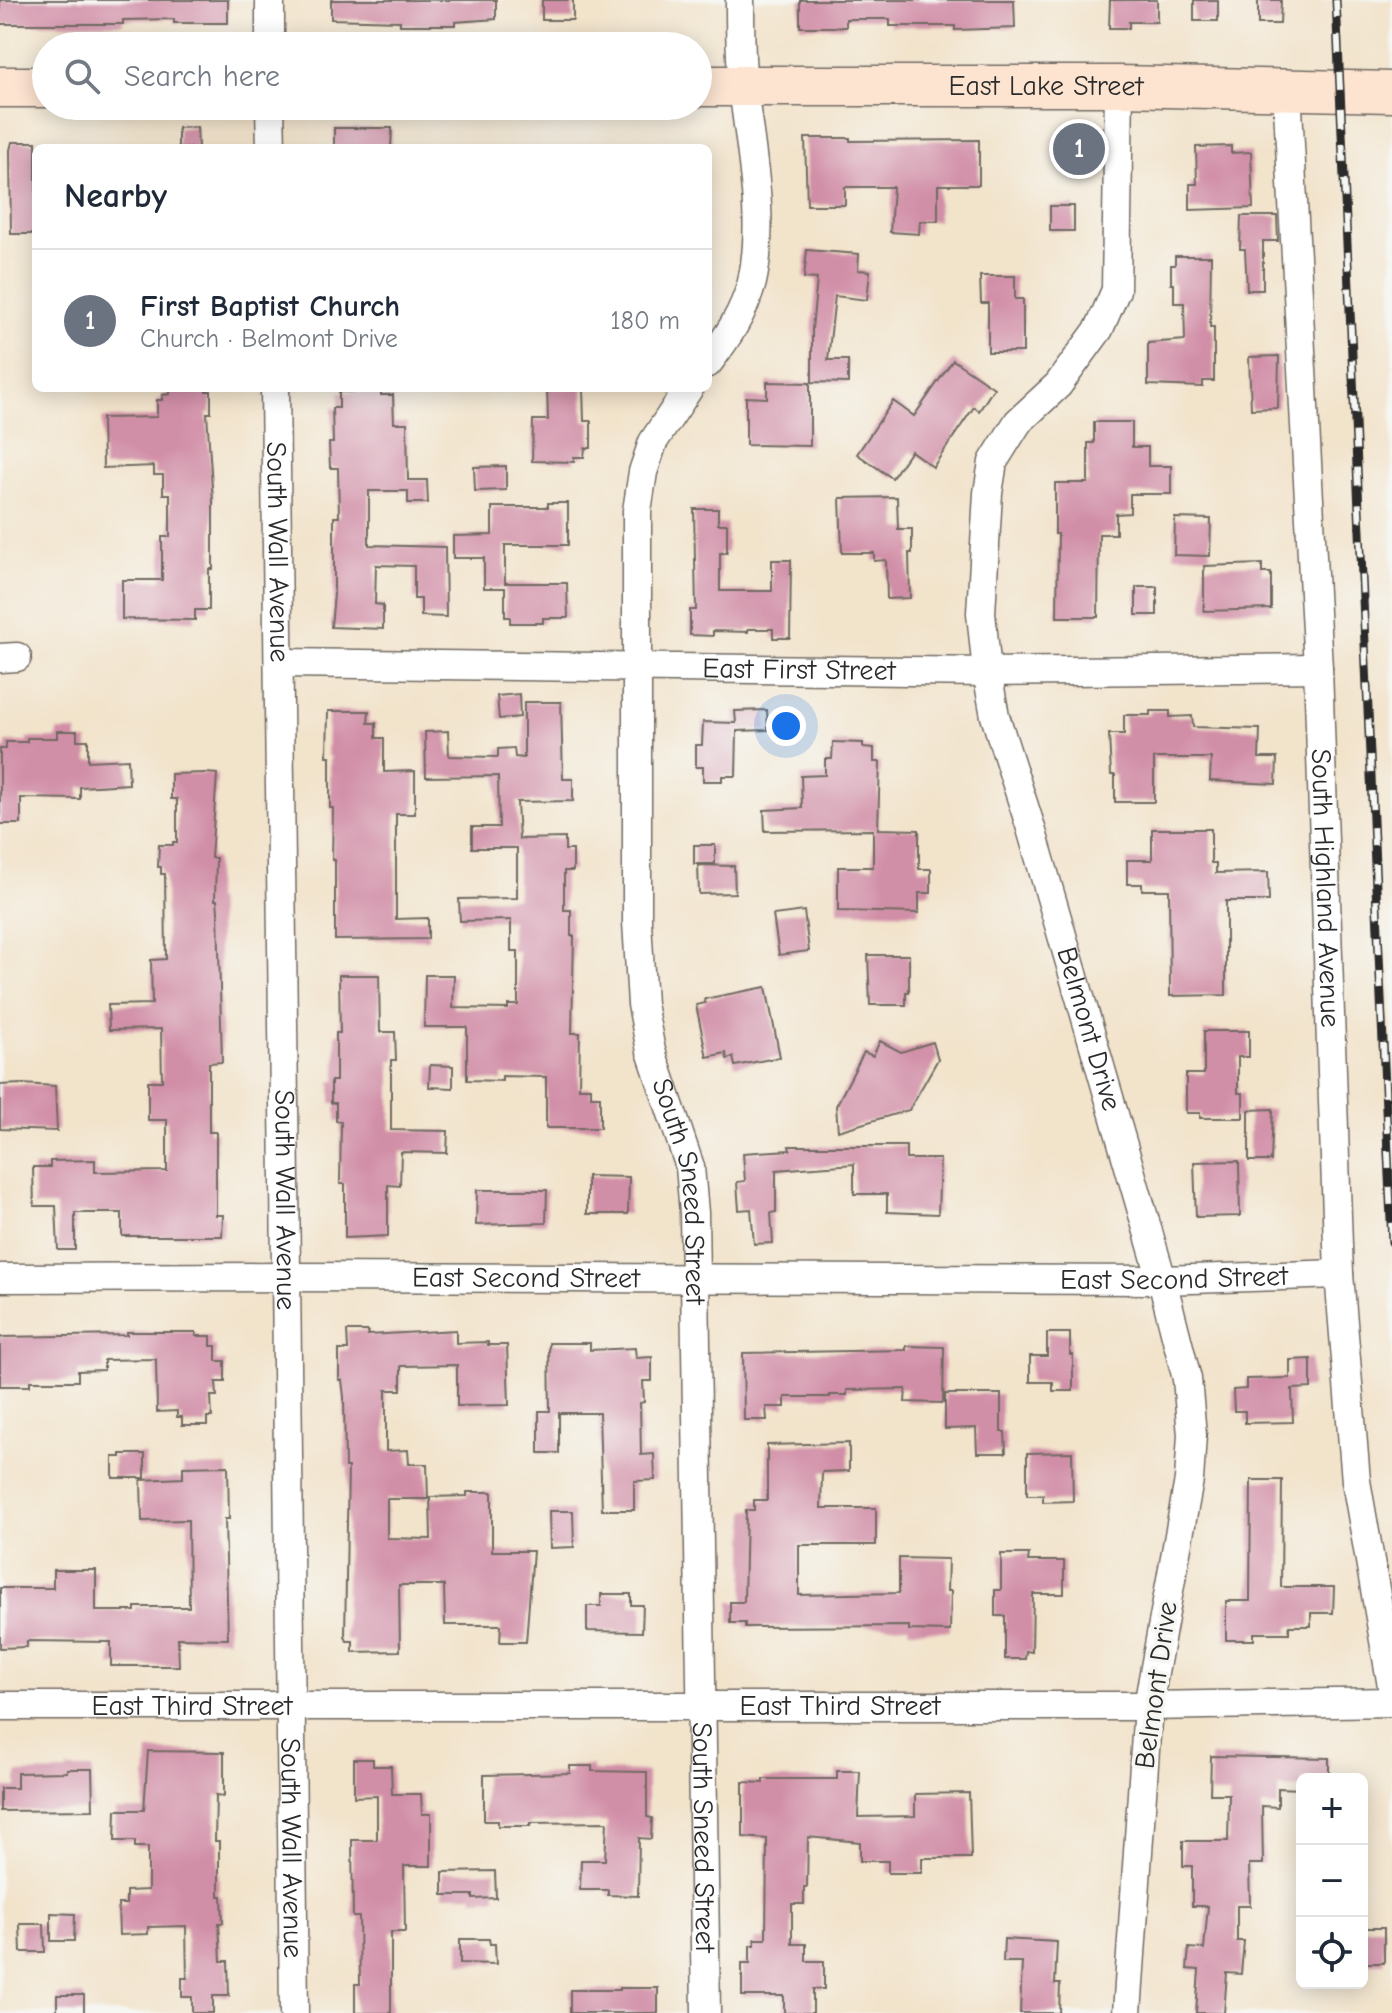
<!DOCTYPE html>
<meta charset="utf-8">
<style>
:root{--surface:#fff;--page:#f2f2f3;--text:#1f2937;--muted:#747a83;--line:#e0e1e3;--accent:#d1495b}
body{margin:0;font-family:"Comic Neue",sans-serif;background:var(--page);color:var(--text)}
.controls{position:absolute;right:24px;bottom:24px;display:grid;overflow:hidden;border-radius:12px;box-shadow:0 4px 20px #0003}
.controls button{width:72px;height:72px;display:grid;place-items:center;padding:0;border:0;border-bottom:2px solid var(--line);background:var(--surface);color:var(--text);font:40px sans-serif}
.you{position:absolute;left:786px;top:726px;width:28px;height:28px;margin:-20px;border:6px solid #fff;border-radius:50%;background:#1a73e8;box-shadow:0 0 0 12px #1a73e833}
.badge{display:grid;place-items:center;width:52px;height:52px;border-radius:50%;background:var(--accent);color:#fff;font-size:26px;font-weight:700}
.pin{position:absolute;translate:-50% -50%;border:4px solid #fff;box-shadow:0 2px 8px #0006}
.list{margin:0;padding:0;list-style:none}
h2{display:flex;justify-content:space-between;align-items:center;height:104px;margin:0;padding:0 32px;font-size:34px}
h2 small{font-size:26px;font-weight:400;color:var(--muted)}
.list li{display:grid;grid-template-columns:52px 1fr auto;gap:24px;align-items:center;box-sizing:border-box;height:144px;padding:0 32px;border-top:2px solid var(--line)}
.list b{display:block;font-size:30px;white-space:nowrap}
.list p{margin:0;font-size:26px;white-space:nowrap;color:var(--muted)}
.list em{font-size:26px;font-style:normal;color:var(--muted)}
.icon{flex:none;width:44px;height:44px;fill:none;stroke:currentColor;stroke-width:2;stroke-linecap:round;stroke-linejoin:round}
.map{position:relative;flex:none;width:1392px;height:2013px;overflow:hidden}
.search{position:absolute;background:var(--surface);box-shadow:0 4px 20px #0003;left:32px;top:32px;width:680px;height:88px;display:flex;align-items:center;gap:20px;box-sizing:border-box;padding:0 28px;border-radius:44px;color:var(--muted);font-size:30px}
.panel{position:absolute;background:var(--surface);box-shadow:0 4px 20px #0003;left:32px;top:144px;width:680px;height:248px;border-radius:12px}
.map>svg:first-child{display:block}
.building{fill:#d18fa7}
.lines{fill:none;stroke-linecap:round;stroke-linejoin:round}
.street-casing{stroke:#716b63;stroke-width:31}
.secondary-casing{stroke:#716b63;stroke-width:43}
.street{stroke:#fff;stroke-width:28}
.secondary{stroke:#fde4d1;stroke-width:40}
.rail-casing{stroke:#2b2b2b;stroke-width:9}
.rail{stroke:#f6f6f2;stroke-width:6;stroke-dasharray:18;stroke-linecap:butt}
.labels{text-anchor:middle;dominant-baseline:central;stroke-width:7;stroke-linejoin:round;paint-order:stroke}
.street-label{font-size:28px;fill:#2b2b2b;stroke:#f6f6f2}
</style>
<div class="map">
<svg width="1392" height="2013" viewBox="0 0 1392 2013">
<rect width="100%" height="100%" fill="#f6f6f2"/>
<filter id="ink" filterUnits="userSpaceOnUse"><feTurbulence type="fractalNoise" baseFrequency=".0125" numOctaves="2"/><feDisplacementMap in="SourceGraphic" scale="16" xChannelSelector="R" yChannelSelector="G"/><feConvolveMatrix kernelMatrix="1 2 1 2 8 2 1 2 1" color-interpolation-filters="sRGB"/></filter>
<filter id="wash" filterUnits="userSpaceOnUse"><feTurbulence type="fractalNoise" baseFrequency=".006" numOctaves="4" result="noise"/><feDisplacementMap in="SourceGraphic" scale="32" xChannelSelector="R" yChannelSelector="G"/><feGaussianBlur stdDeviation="1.8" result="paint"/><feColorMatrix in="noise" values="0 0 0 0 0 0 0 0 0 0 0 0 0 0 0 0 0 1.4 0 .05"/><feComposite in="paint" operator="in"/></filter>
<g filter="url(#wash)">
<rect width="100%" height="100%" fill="#f2e3cb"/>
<g id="blocks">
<path class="building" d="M0,0H228V23H174V19L123,20V24H0Z
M331,0H496V19L455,22V25H400V21L331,19Z
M542,0H573V20H542Z
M800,0H1014L1015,28L955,30V26H890V19H846V27H800Z
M1110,0H1157V22H1129V28H1109Z
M1194,0H1218V21H1194Z
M1258,0H1281L1280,24H1258Z
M197,127L198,148H178V128Z
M334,128H392L391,148H334Z
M805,138H850V141L979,140V185H938V221H920L919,234L890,232L893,187H845V205H807Z
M12,142H36V234H11L10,150Z
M1231,146V153L1251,152L1253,208L1190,210V184H1197L1196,147Z
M1050,206H1074V231H1050Z
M1241,216H1277L1278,241H1263V290H1247L1245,249H1240Z
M807,250L859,254L858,270L870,271L867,300L835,296L828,360H848V383L812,382V329L817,279L804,278Z
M1175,256H1211L1210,327H1214V381H1203V387L1148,385V343L1185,340L1184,303H1174V284H1171V265H1175Z
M980,276H1015V299H1023V352H988V303H981Z
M1279,356L1278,408L1251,409L1249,357Z
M953,360L994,388L979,411L974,407L933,467L911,451L892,478L857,454L893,401L914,416Z
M767,382L810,383V446L746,445V397L767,398Z
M170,388H206V391H211V413H207L213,501V569H209V610H195V620L122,619V580H162V537H170V494H163V475H154V466L103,468L102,418L157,417V400H162V395L170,394Z
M547,388H583L584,421H591V448H585L584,457H574V462L532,461L533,420H548Z
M381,391V395H393L394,423H407L408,480H427L428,503H408V491H369V545L445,547L446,617L421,616V599H414V566L376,565L375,604L383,605V629L331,627L334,594V517H339L338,468H330L329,443H333L332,408H339V392Z
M1094,422H1132V447H1148V466H1171V494H1130V513L1116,514V534H1099L1098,617H1057L1058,534H1055V483H1088V443H1094Z
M506,466V490L475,491L474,467Z
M897,497L898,529H912V553H909L910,598L887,599L886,560L874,561V553H842L840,498Z
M548,503H568V545H505V583H567L568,618H543V623H510V617H505V588H484V558H453V536L492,535V507H548Z
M694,509H718V524H727V553H720V591H772V560H791L790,638H773V629H748V632L713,631V636L690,635V610H696Z
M1175,518L1211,519L1210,556L1174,555Z
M1262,564V573H1271V609L1204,611V566Z
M1136,587H1157V615H1136Z
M519,694L520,717L499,719L497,696Z
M524,702H561L563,779H573V801L517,802L519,839L565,838V850H573V871H564V910H571V936H574L572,1033H580L579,1088H591V1096H600V1128H546V1077L502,1076V1081L467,1080V1027H424L425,975H454L453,1008L508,1009V1005H518V951H511V920L460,921L459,899L517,898V848H472V827H499L498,776L426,777L425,732L448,731L449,756L498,757V749L514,748L515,757L524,758Z
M767,710L768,730L737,731L736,776H722V781H703V767H696V745H702L703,722L736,723L735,711Z
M328,711H369L368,723H376V738H384V772L415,771V814H396V919L428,918V939L335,940V860H332L333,808H330V756H327Z
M1150,711H1170V717L1192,716L1193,727L1260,729L1259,758H1277L1276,784L1210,781L1211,758H1154V802H1115V775H1111L1109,734H1124V715H1150Z
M57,731H77V740H88V761L128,759L129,784L80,787V799L21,798V824H0V749H6V742H27V738H57Z
M833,742L863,743V747L874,748V762H880L878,829L919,830V869H931V893H919V913L838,911V867H873V830L765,831L764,810L802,808L801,776L825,775V759H832Z
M206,773L217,774L211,858H216L215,900H217L218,912L222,1062L209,1063V1132H216V1215H223L222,1236H122V1213H75V1250H58L56,1206H34L33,1167H50V1161L95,1160V1172L167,1171V1120H148V1081H162L161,1029L109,1030L108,1005L152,1004L151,960L166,959L165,874H161V867H158L159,845H173V842H177V799H171V774Z
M1152,829H1211V863H1216V873L1268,872L1269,901H1226V995L1170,996L1169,890H1142V884H1127V860H1152Z
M694,845H715V864H694Z
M698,865L734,866L735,893L699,894Z
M804,911L809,951L779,955L773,915Z
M868,955H909V992H906V1005H870Z
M339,975H379L380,1032H395L396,1060H391V1130L448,1131L447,1153L401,1152L400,1186L388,1185V1236L345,1238V1184H340L341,1122L336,1121V1103H331V1081H336V1033H340Z
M766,987L780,1057L735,1066L733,1057L727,1059L726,1053L707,1057L696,1005L705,1003L704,999Z
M1204,1031H1249V1057H1238V1093H1243V1118H1200V1113H1186V1074H1204Z
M880,1041L901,1052L933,1042L938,1059L909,1110L838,1131L836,1106L864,1052L873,1056Z
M430,1065L453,1066V1088L429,1087Z
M22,1084L55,1086L57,1131L0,1129V1085Z
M1273,1109L1271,1161H1249V1110Z
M789,1146H906V1159H940L938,1214L887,1212V1194H854V1164L776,1170V1212L771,1213L773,1243L754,1244L751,1209L739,1210L737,1182L745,1181L743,1153L790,1150Z
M1239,1161L1240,1216L1196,1217L1194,1162Z
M587,1176L629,1177L628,1214H587Z
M477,1190H547L546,1223L476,1225Z
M456,1330V1343L488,1342V1345H507L509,1405L457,1406V1365L401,1366V1390H386V1451L408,1450L409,1464H427L428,1499H387V1538L431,1539L430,1497L467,1496V1492H492V1551H533L526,1642H500L501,1625H445L444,1585H399L400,1651L353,1652V1641H347L345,1636L348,1467H345L344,1397L342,1380H339V1350H348L347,1331H368V1335Z
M127,1332H196V1336H211V1346H216V1361H225V1382H216L217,1396H211L212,1417H207V1425H182V1417H177V1411L157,1412L156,1359L104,1360V1370L78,1371V1381H30V1386H0V1337L127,1335Z
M1047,1333H1070V1355H1073V1391H1053V1382H1030V1356H1047Z
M549,1343H590V1350L635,1348L636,1358L652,1357V1381H643L644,1402L640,1403L641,1455L654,1454L655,1480L634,1481V1510H602L599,1413H559V1453H539V1411H550Z
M906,1346L944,1347L943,1403L905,1402L906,1389L847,1390V1395H830V1397H785V1407H766L767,1420H744L743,1353L906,1350Z
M1311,1359V1388L1292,1389L1293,1422L1245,1423V1411H1234L1233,1390L1246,1389V1379L1290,1378V1360Z
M945,1394H1001V1432H1005L1006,1453H977L976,1428L945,1429Z
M849,1443V1471L822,1472L821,1508H876V1545H799V1595L899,1593V1558L948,1559L947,1591H951L950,1631L909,1630V1626L745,1627V1623H730V1602H744L746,1510H754V1500H767V1445Z
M1072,1452L1073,1501L1043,1502V1495H1027V1453Z
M121,1454H145V1478H113V1457H121Z
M228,1466L229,1519H225L228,1639L178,1638L179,1666H111V1642L27,1641V1647L0,1648V1588H53V1570H96V1611H135V1607H189L188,1520L142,1521L141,1480L183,1478V1467Z
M1251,1480H1282L1281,1587H1334L1333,1613H1311V1626H1289V1633H1254V1640H1226V1601H1250Z
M549,1511H573L574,1547L550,1548Z
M1001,1554H1029L1028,1561H1064V1594H1033L1032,1652L1026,1651L1025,1659H1005V1616H995V1590H1001Z
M601,1594H631V1605H643L642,1632L587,1631V1606H601Z
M148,1751L224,1752V1796L216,1795L215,1841H219V1896H222L223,1923H219L221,1961H228L229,1996H213V2013H192V1997H182V1978H187L186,1926L148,1927V1934L119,1935L118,1904H126V1891L148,1890V1847H135V1841H115L116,1810H144Z
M1211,1756L1329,1758V1779H1302V1789L1278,1788V1807L1262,1806L1263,1864H1249L1250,1906H1237V1941H1244L1241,1974L1227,1973L1224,2013H1196L1199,1970L1187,1969L1189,1948L1204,1949L1208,1906H1192V1866H1183V1841H1228L1229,1794H1210Z
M354,1759H373V1766H391L392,1794H421L422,1814H431V1866H404L405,1932H391V2013H355V1984H360L359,1917H353L352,1840H377V1796L354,1797Z
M570,1766H592V1771L647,1772V1817L652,1818L651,1839L639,1838L638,1896L608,1895V1890H580L581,1860H605L607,1822L530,1823V1826H498V1821H484V1775L570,1773Z
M67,1769H92L93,1810L0,1811V1788H17V1773L67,1772Z
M837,1771H860L858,1817L915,1816V1794L969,1793L971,1858H922V1873H888V1861H860V1842L808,1837L807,1887H804V1904H792V1944H806V1961H824V1989H813V2013H784V1996H742V1963H750V1945H755V1939H766L767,1839L743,1837V1782L763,1783V1779H837Z
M495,1871L496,1898L473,1899V1895H443V1872Z
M51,1913L75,1914L74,1941H51Z
M20,1924H44L45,1952H21Z
M1362,1928H1384V1963H1362Z
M460,1939H489L490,1944H495L496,1964L460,1963Z
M1004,1939L1057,1942L1055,1984H1060L1059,2013H1020L1022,1962H1003Z
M620,1988H658V2013H570V1990H620Z
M57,1995H84V2013H57Z"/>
</g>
</g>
<g filter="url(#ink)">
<use href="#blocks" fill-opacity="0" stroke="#716b63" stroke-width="2"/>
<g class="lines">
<defs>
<g id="street">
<path d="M270,46V0"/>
<path id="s1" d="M1119,86L1116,290L1099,329L1058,385L1018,422L993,462L988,493L981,613L987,672L995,716L1030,825L1162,1280L1187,1379L1192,1435L1189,1480L1148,1706L1127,2013"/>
<path id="s2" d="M1287,89L1318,668L1339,1274L1356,1481L1392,1686"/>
<path d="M270,106L271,148"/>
<path d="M708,363C727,338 744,313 752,282C766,218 750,150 743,86C740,57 740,29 740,0"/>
<path id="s3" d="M275,388C286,930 285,1471 294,2013"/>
<path id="s4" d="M689,388L653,442L643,472L637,511V922L642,1004L651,1051L690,1167L694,1213L706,2013"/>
<path d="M0,658L17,657"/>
<path id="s5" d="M281,663L987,672L1318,668"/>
<path id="s6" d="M0,1278L287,1277L1162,1280L1339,1274"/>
<path id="s7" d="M0,1706H1148L1392,1702"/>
</g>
<g id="secondary">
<path id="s8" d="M698,86H1119L1392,92"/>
<path d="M0,87H46"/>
</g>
</defs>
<use href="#street" class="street-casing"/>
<use href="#secondary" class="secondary-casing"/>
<use href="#street" class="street"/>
<use href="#secondary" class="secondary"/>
<defs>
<path id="rail" d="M1336,0L1392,1242"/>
</defs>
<use href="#rail" class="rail-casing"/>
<use href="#rail" class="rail"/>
</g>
</g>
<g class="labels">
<g class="street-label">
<text stroke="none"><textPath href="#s8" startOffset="348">East Lake Street</textPath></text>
<text stroke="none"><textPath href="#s3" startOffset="164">South Wall Avenue</textPath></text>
<text stroke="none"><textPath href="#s5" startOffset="518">East First Street</textPath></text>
<text stroke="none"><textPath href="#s2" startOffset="800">South Highland Avenue</textPath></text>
<text stroke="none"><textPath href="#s1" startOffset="1000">Belmont Drive</textPath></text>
<text stroke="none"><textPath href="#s4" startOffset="822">South Sneed Street</textPath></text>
<text stroke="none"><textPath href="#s3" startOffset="812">South Wall Avenue</textPath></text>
<text stroke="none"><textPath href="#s6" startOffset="526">East Second Street</textPath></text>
<text stroke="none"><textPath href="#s6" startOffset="1174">East Second Street</textPath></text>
<text transform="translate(1156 1685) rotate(-82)">Belmont Drive</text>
<text stroke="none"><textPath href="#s7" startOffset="192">East Third Street</textPath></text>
<text stroke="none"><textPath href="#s7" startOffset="840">East Third Street</textPath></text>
<text stroke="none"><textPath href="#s4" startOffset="1470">South Sneed Street</textPath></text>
<text stroke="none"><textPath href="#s3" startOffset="1460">South Wall Avenue</textPath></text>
</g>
</g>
</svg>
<div class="controls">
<button>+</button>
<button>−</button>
<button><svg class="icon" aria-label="locate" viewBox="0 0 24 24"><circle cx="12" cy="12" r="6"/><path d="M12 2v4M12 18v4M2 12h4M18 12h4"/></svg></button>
</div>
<div class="you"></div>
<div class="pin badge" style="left:1079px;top:149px;background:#6b7280">1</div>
<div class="search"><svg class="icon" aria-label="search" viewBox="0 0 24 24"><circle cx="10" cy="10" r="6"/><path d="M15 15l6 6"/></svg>Search here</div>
<section class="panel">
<h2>Nearby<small></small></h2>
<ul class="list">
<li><span class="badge" style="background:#6b7280">1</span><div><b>First Baptist Church</b><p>Church · Belmont Drive</p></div><em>180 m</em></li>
</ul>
</section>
</div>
